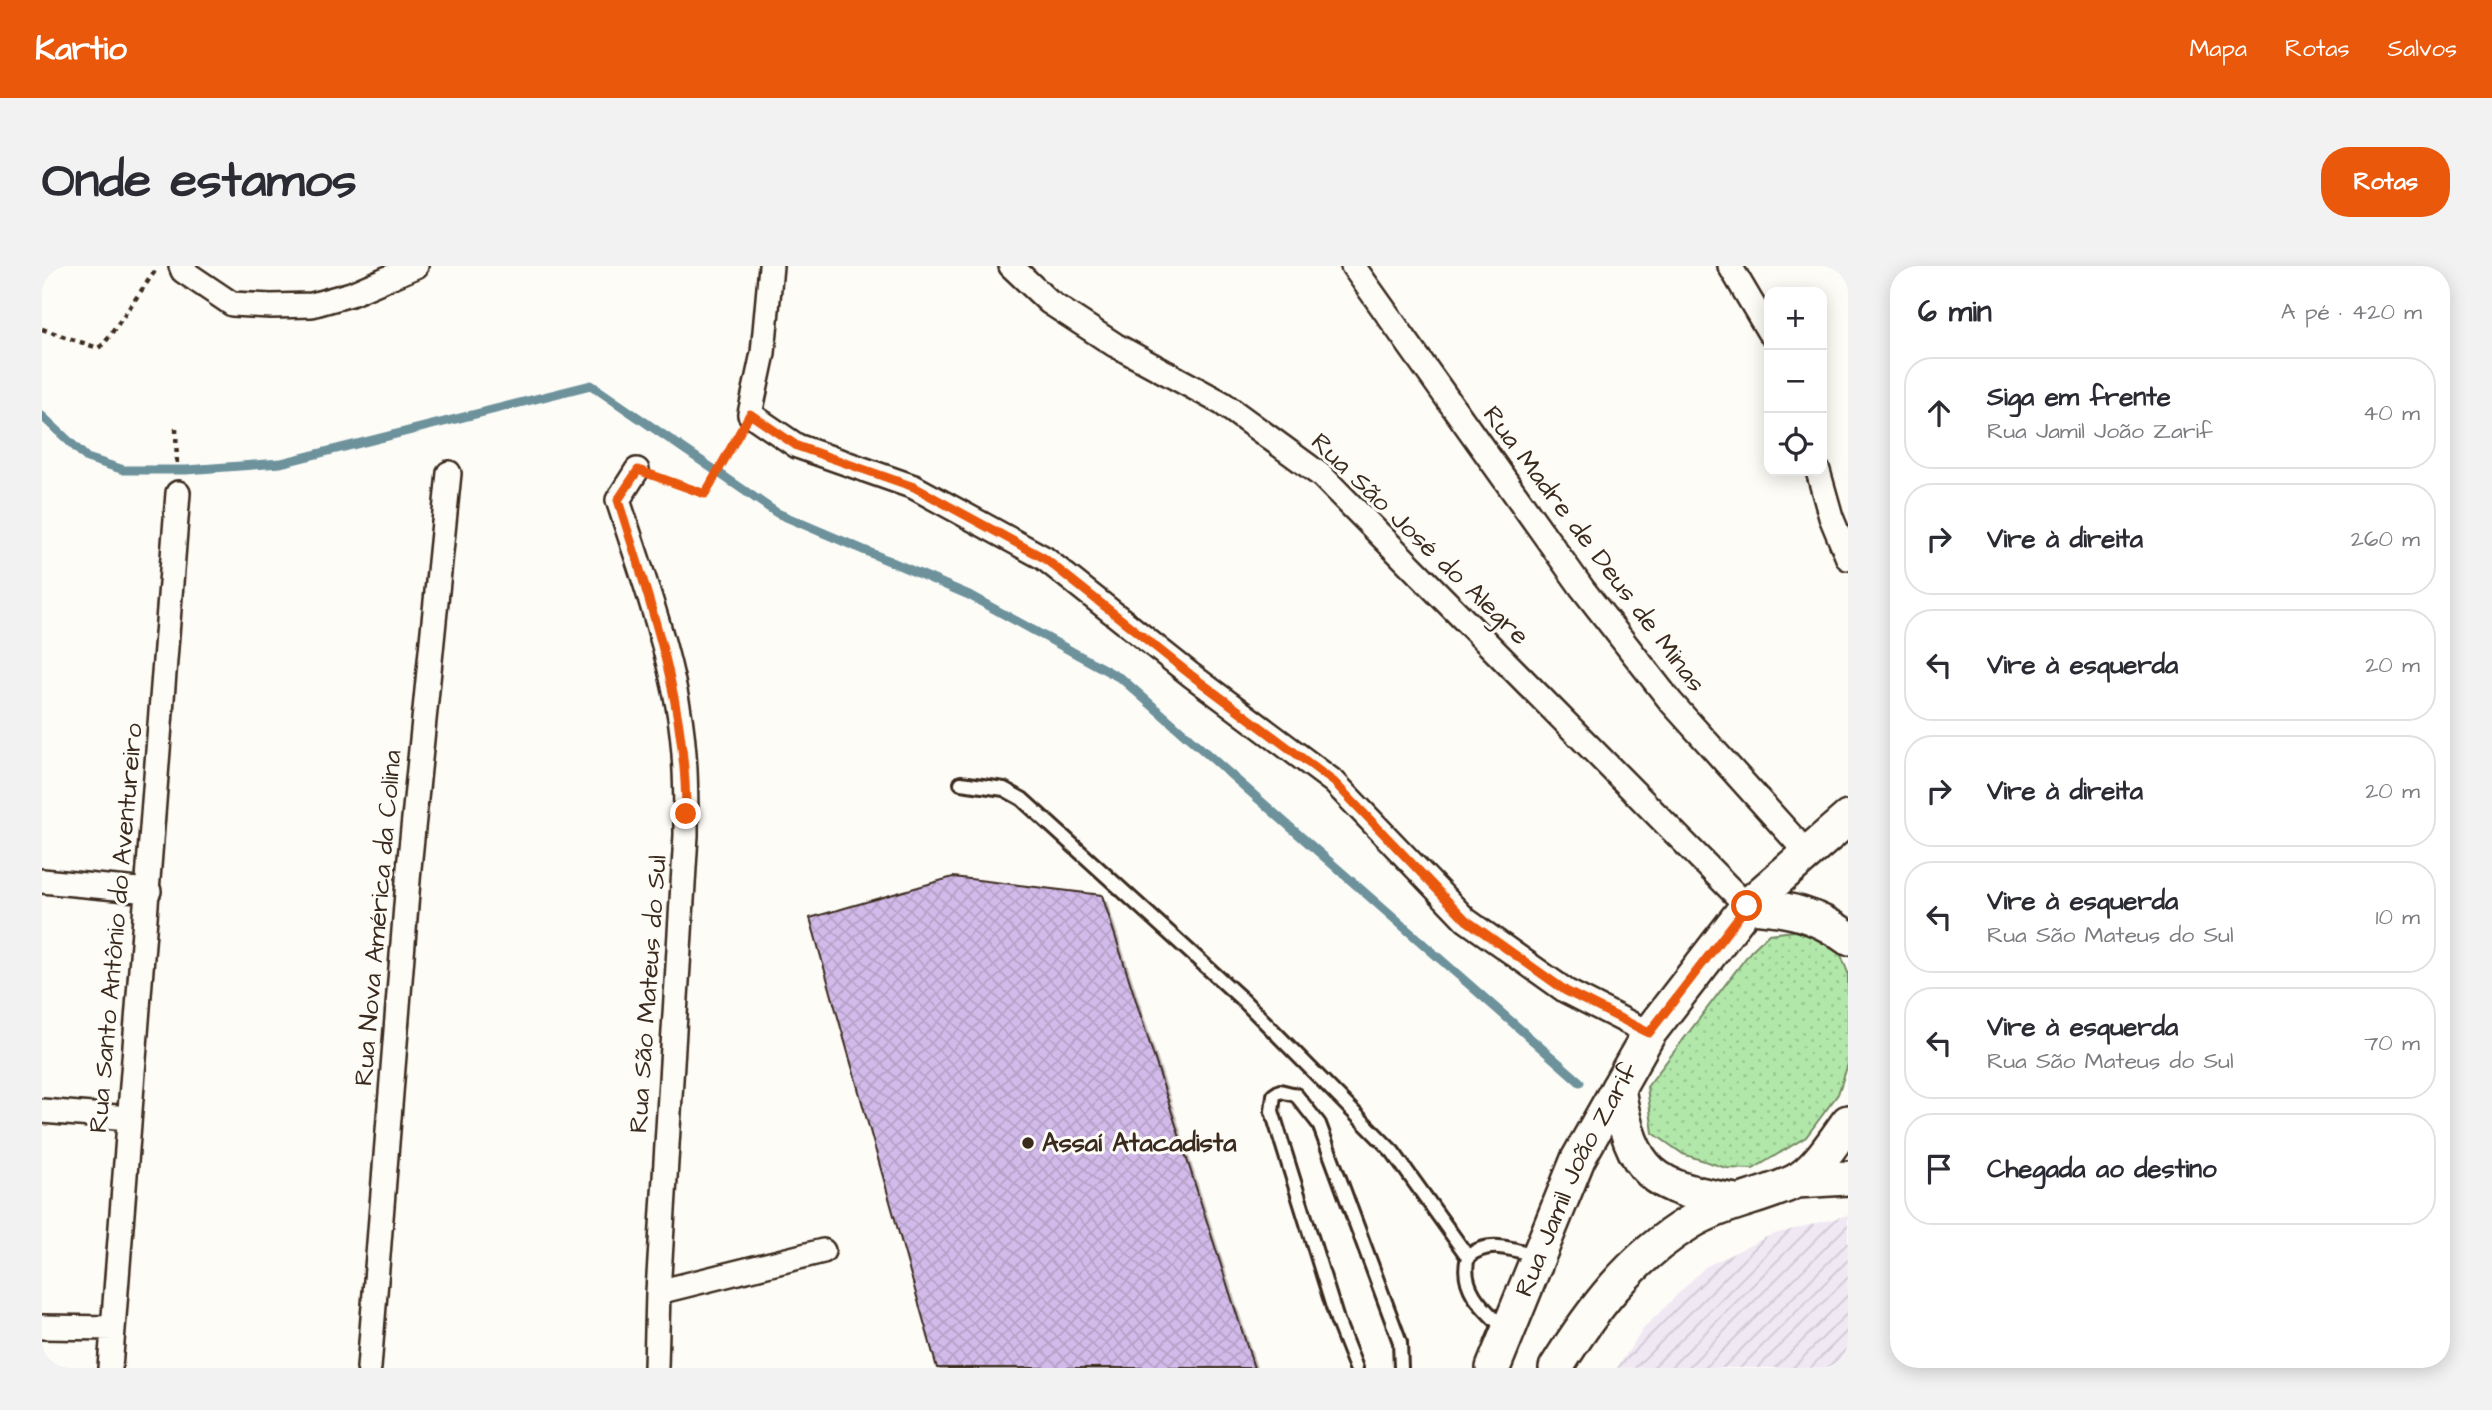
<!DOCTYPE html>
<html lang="pt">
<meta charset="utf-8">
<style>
:root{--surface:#fff;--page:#f2f2f3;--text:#2b2b33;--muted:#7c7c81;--line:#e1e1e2;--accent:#ea580c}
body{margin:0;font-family:"Architects Daughter",sans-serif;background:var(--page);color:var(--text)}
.controls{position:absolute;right:21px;top:21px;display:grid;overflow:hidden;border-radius:14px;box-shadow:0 4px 18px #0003}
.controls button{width:63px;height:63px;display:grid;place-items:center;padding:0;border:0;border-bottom:2px solid var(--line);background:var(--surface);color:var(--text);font:35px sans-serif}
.stop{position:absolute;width:21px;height:21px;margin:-16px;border:5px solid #ea580c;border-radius:50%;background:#fff}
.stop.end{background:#ea580c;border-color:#fff;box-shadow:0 2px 7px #0008}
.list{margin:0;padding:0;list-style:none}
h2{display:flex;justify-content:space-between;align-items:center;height:91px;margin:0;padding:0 28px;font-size:30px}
h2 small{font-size:23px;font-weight:400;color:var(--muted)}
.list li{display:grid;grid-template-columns:46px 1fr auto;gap:21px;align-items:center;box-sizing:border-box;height:112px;margin:0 14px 14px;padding:0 14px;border:2px solid var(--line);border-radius:28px}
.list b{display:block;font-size:26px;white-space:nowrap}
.list p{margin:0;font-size:23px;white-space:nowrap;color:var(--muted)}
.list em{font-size:23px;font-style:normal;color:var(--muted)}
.icon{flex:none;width:38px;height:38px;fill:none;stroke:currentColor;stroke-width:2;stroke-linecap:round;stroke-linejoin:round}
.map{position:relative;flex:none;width:1806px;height:1102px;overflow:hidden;border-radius:28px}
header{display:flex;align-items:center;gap:42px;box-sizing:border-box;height:98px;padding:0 35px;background:var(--accent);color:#fff}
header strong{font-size:33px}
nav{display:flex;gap:38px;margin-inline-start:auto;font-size:24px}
.intro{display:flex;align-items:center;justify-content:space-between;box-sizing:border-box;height:168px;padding:0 42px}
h1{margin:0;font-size:49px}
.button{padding:18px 32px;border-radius:28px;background:var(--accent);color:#fff;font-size:24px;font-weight:700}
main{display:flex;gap:42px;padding:0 42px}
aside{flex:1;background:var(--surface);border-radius:28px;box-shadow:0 4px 18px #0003}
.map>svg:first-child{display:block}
.industrial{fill:url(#industrial-furrows)}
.green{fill:url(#green-dots);stroke:#768964;stroke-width:2}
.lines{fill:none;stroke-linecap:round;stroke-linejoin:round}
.stream{stroke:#6d929c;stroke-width:9}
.building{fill:url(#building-cross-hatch);stroke:#3b2a1e;stroke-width:2;filter:url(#shadow)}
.service-casing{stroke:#3b2a1e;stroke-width:18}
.minor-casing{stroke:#3b2a1e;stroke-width:28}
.secondary-casing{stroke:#3b2a1e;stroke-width:38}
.path{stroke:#3b2a1e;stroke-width:4.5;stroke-dasharray:5 5;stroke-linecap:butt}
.service{stroke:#fdfcf7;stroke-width:12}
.minor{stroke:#fdfcf7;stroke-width:23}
.secondary{stroke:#fdfcf7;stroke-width:33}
.route{stroke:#ea580c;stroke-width:9}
.poi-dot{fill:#3b2a1e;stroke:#fdfcf7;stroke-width:2.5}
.labels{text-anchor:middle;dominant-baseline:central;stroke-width:6;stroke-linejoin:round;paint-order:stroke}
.street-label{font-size:26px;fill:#3b2a1e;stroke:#fdfcf7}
.poi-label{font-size:26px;font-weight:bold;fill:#3b2a1e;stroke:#fdfcf7;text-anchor:start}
</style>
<header>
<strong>Kartio</strong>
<nav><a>Mapa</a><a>Rotas</a><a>Salvos</a></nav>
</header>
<div class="intro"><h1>Onde estamos</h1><a class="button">Rotas</a></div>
<main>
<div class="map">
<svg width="1806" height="1102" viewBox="0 0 1806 1102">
<defs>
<pattern id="industrial-furrows" width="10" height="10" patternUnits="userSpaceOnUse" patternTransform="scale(1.75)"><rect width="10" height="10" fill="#f0e8f3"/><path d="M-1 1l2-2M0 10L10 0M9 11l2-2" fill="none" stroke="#cfc7d0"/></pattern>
<pattern id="green-dots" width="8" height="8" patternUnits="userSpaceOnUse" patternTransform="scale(1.75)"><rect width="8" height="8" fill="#b1e8aa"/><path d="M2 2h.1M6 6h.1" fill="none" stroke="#99c792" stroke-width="1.8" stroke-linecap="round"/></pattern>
<pattern id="building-cross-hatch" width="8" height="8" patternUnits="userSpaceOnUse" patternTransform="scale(1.75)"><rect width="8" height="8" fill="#d2bbea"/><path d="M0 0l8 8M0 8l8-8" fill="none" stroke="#b5a1c8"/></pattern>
<filter id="shadow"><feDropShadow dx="4.5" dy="8" stdDeviation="0" flood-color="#0004"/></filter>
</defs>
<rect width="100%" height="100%" fill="#fdfcf7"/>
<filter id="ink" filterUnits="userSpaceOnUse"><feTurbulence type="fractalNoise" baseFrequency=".0143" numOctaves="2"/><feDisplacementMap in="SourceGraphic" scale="14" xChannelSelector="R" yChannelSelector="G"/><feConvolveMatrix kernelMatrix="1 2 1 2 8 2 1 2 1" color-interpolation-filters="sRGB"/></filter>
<g filter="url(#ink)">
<path class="industrial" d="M1806,949V1102H1575L1602,1062L1663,1001L1729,969Z"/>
<path class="green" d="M1769,663L1799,689L1806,707V798L1796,828L1764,871L1711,903L1684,902L1641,888L1611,867L1605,821L1709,685L1727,668Z"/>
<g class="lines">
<path class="stream" d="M0,150L45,192L82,204H144L239,197L549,119L735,247L927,329L1080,413L1538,816"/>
</g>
<path class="building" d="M911,611L1060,629L1212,1102H895L768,652Z"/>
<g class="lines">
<defs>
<path id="service" d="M919,517L962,523L980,533L1202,735L1351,886L1426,991C1417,1023 1443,1044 1464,1064
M1426,991C1445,973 1472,983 1495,990
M1314,1102L1295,1054L1230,845L1232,829L1238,825L1254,829L1277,858L1358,1076L1359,1102"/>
<path id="minor" d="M139,0L141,5L190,38L229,40L270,39L309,28L374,0
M729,0L721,87L708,148L755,180L872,221L1002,292L1149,409L1292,516L1424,654L1524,725L1607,767
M969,0L1007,36L1073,79L1180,137L1280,210L1705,640
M1311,0L1540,322L1629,436L1764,586
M1688,0L1727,66
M595,204L576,234C598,302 623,370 636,440C644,483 644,526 644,569L616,1026L614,1102
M1776,205L1789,251L1806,292
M0,615L107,625
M0,845L87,852
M616,1026L781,985
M0,1061L71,1062
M68,1102L136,227
M327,1102L367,602L407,207"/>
<g id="secondary">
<path d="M1705,640C1745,642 1774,648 1806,672"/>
<path d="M1576,822C1589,908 1611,922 1694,935"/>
<path d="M1754,915L1806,912"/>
<path id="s1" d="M1451,1102L1536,893L1607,767L1705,640L1806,552"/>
<path d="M1514,1102C1549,1045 1589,992 1647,957C1680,937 1718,932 1752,916C1774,905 1792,875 1806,856"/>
</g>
</defs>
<use href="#service" class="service-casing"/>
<use href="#minor" class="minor-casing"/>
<use href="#secondary" class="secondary-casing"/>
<path class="path" d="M0,63L56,82L62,78L113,5
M134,162L135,202
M618,211L663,227L695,170"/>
<use href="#service" class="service"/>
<use href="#minor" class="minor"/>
<use href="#secondary" class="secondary"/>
</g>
</g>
<g class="lines" filter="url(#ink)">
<path class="route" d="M644,548C644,435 609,340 576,234L596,204L663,228L708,148L755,180L872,221L1002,292L1149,409L1292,516L1424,654L1524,725L1607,767L1705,640"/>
</g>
<circle class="poi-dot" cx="986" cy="877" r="7"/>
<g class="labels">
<g class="street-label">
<text transform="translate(1378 273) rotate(44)">Rua São José do Alegre</text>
<text transform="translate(1552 283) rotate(53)">Rua Madre de Deus de Minas</text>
<text transform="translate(336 652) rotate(-85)">Rua Nova América da Colina</text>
<text transform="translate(74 662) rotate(-85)">Rua Santo Antônio do Aventureiro</text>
<text transform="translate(606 728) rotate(-86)">Rua São Mateus do Sul</text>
<text stroke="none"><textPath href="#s1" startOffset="206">Rua Jamil João Zarif</textPath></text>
</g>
<g class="poi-label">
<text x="1000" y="877">Assaí Atacadista</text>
</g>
</g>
</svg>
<div class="controls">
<button>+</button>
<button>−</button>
<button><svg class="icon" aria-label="locate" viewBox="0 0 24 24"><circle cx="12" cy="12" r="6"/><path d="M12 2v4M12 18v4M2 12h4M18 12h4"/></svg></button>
</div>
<div class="stop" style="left:1705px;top:640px"></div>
<div class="stop end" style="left:644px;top:548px"></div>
</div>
<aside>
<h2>6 min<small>A pé · 420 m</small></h2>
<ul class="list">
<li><svg class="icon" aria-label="ahead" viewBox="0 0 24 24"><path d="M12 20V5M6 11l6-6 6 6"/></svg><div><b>Siga em frente</b><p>Rua Jamil João Zarif</p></div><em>40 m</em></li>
<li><svg class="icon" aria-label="right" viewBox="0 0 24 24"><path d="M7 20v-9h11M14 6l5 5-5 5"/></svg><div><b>Vire à direita</b></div><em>260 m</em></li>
<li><svg class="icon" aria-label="left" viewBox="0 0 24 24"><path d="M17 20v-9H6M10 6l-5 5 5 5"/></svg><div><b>Vire à esquerda</b></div><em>20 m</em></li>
<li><svg class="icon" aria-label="right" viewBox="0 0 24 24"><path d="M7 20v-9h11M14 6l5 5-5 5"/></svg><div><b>Vire à direita</b></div><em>20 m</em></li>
<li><svg class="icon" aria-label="left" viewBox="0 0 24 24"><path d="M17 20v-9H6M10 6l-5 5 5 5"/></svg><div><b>Vire à esquerda</b><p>Rua São Mateus do Sul</p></div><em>10 m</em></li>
<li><svg class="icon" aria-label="left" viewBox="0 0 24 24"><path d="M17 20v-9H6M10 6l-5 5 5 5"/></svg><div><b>Vire à esquerda</b><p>Rua São Mateus do Sul</p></div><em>70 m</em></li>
<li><svg class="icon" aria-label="arrive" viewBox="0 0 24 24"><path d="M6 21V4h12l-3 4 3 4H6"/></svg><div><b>Chegada ao destino</b></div></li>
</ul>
</aside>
</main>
